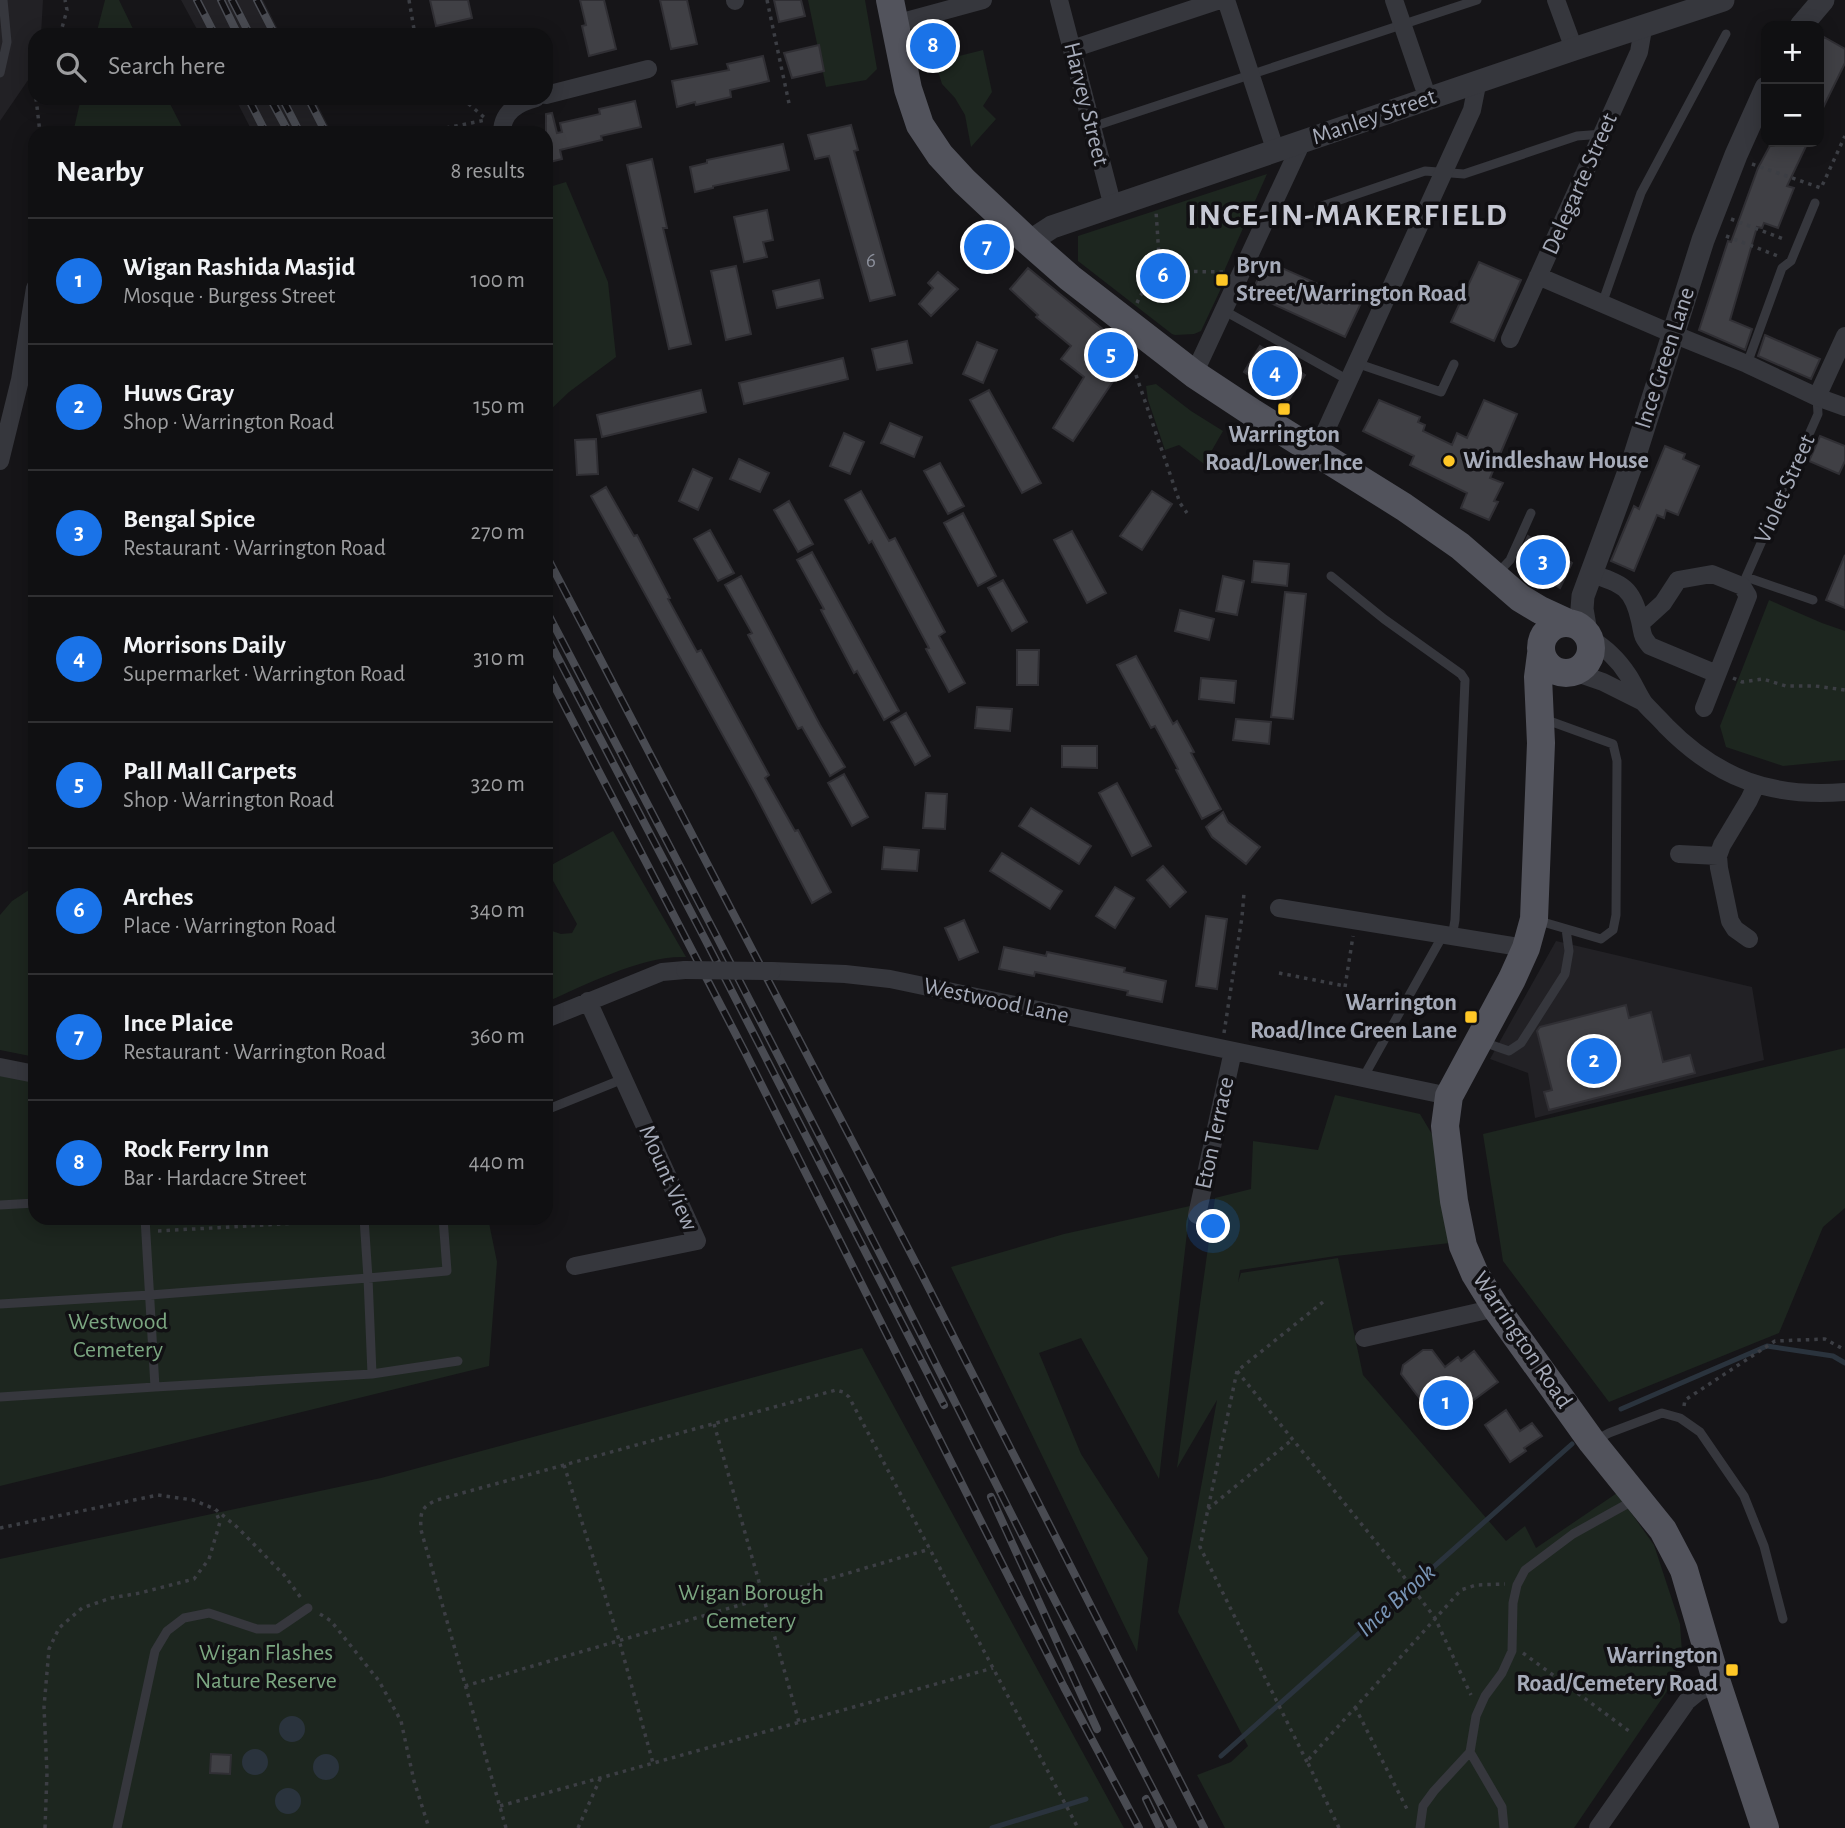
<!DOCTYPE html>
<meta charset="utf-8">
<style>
:root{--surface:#101012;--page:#19191b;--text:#f1f3f6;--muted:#9c9d9f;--line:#303032;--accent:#1a73e8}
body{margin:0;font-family:"Alegreya Sans",sans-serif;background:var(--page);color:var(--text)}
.controls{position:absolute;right:21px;top:21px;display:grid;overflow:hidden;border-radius:14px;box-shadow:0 4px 18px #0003}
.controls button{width:63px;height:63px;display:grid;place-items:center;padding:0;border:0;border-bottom:2px solid var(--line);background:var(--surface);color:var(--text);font:35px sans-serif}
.you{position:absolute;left:1214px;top:1227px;width:24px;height:24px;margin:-18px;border:5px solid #fff;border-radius:50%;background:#1a73e8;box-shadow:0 0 0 10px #1a73e833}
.badge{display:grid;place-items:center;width:46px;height:46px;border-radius:50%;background:var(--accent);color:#fff;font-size:23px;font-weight:700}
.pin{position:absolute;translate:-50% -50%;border:4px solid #fff;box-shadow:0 2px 7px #0006}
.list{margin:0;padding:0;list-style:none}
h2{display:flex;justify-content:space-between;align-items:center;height:91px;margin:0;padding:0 28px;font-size:30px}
h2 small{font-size:23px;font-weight:400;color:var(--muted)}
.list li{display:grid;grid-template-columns:46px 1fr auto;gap:21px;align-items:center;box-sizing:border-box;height:126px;padding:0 28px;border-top:2px solid var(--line)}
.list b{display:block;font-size:26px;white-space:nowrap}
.list p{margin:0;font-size:23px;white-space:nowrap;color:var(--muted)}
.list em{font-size:23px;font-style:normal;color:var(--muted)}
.icon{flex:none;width:38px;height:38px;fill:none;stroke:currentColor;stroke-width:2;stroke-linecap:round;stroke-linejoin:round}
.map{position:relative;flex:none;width:1845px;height:1828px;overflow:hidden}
.search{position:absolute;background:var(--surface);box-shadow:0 4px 18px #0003;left:28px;top:28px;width:525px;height:77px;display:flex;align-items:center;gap:18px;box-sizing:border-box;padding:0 24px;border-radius:21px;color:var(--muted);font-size:26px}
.panel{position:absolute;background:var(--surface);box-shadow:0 4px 18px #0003;left:28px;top:126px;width:525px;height:1099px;border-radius:21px}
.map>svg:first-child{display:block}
.built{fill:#222125}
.green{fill:#1d261f}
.water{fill:#2a333d}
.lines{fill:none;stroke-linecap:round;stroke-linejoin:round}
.stream{stroke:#2a333d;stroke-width:5}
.building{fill:#404045;stroke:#302f34;stroke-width:2}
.path{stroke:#3c3e44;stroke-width:3.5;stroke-dasharray:3.5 5;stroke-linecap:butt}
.service{stroke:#36373d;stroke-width:9}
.minor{stroke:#36373d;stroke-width:18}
.tertiary{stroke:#36373d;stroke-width:23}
.primary{stroke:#52535c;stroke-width:28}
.rail-casing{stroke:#494b52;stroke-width:8}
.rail{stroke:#111013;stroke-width:5;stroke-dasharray:16;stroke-linecap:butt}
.minor-bridge{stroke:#36373d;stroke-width:18}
.poi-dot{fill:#ffc726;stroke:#111013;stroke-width:2.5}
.labels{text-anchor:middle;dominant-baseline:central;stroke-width:7;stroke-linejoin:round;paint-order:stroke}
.number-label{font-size:21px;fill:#8c909c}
.street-label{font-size:24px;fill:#a6abb9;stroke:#111013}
.poi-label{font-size:24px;font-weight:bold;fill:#a6abb9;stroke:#111013;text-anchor:start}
.park-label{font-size:24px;fill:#7ba681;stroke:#111013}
.water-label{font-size:26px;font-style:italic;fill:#7a96b7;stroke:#111013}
.district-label{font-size:32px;font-weight:bold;letter-spacing:2px;fill:#c8cad5;stroke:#111013}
</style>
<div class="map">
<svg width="1845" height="1828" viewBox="0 0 1845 1828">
<rect width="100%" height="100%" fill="#161518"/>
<path class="built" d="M0,0H43L41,35H35V70L0,121Z
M181,0H263L281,35H200Z
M235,98H314L332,133H253Z
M1556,941L1752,987L1764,1060L1535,1118L1528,1073L1490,1059Z"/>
<path class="green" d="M105,0H119L136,35H96Z
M808,0H865L877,69L866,80L826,87Z
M983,50L992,92L983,106L996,119L971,147L965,115L955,98L942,84L935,62Z
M81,98H167L185,133H73Z
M1267,174L1225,269L1224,282L1201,331L1194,334L1175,335L1172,334L1078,261V236Z
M566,182L608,282L616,357L569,392L546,414V188Z
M1156,384L1191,411L1223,431L1204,464L1179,445L1165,450L1148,400L1146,386Z
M1769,600L1822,623L1845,631V760L1783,766L1726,747L1720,726Z
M613,831L686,957C642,955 586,985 546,1002V929L561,934L572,933L577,924L546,868Z
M35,886V1057L0,1050V915L12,901Z
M1845,1048V1208L1823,1227L1779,1333L1609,1402L1503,1261L1483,1134Z
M0,1067L35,1074V1218H488L497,1262L489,1366L0,1486Z
M1335,1095L1420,1114L1439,1146L1450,1243L1336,1256L1240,1270L1238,1282L1241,1273L1338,1258L1363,1375L1506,1541L1525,1526L1536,1548L1617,1493L1654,1545L1680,1624L1682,1652L1680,1672L1574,1828H1225L1197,1775L1231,1762L1248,1746L1178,1612L1217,1400L1177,1468L1215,1198L1251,1189L1253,1141L1318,1150Z
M1190,1206L1159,1479L1081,1338L1039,1353L1081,1454L1148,1558L1137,1652L951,1267L1064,1234Z
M862,1348L1124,1828H0V1559L381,1478Z"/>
<path class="water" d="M279 1729a13 13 0 1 1 26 0a13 13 0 1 1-26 0Z
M242 1762a13 13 0 1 1 26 0a13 13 0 1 1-26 0Z
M313 1767a13 13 0 1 1 26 0a13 13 0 1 1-26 0Z
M275 1801a13 13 0 1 1 26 0a13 13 0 1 1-26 0Z"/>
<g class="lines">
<path class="stream" d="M1621,1409L1767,1346L1833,1356L1845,1363
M1221,1756L1572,1444
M992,1828L1086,1799"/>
</g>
<path class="building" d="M430,0H468L472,18L436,26Z
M580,0H604L616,49L589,56L582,26L586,25Z
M660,0H687L697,44L671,49Z
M774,0H801L805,16L779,22Z
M942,25L949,56L922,62L915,31Z
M1824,37L1845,49V63L1819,116V45Z
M819,45L824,71L792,78L784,53Z
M763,56L769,81L730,90L731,97L696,105L695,102L677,107L672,81L729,70L727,64Z
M635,101L641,127L601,136L602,140L560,150L562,159L546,163V114L552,113L557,133L562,132L560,123L600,114L599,109Z
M851,125L858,150L854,151L895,295L870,301L829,156L815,159L808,135Z
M1772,142H1808L1787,186L1794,188L1778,228L1764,223L1762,228L1757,227L1730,320L1752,329L1745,350L1699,330L1728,241L1731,242L1758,168Z
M783,144L789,170L713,186V188L695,192L690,167L707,163V160Z
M652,159L667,228H663L691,344L669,349L627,165Z
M767,210L773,240L763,242L767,257L744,262L734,217Z
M981,232L1003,252L993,262L971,243Z
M1266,261L1361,303L1345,337L1251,294Z
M1479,262L1521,280L1494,341L1451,322Z
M736,266L751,334L726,340L711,271Z
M1028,268L1132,353L1073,441L1053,428L1084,377L1061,359L1071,346L1036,317L1038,315L1010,289Z
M938,272L958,289L931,316L919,304L933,288L928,283Z
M819,280L823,298L777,308L773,291Z
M1765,335L1820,359L1811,379L1758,356Z
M907,341L912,363L877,370L872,349Z
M977,342L997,350L983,383L963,374Z
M1260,346L1305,375L1288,401L1244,372Z
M843,358L848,379L744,404L739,383Z
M701,390L706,412L602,437L597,415Z
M989,390L1041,483L1022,493L970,400Z
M1379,400L1420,417L1418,422L1425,425L1423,431L1452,445L1457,433L1467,438L1484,400L1517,414L1490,478L1503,483L1494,501L1498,502L1489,520L1461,508L1467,493L1410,465L1414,456L1363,431Z
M890,423L922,437L914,457L881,443Z
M844,433L864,442L850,474L830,466Z
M1820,436L1845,446V461L1839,474L1809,461Z
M596,439L598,474L577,475L575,440Z
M1665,446L1685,454L1683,459L1699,466L1678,515L1666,510L1664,518L1657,515L1634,571L1611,561L1634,506L1639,509Z
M739,459L769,473L760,492L730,479Z
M940,463L964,506L948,514L924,471Z
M693,469L712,478L698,510L679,501Z
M606,487L634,536L637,535L670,598L668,599L697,652L701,650L769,775L765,778L795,831L798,830L831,892L812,903L754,792L591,496Z
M861,491L889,541L895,538L945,632L939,636L965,683L949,692L926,649L929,648L872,541L869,543L845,500Z
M1152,491L1172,504L1142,550L1120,536Z
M789,501L813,544L798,552L774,510Z
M963,513L996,576L978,586L944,523Z
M710,530L734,573L718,581L694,539Z
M1072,531L1106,593L1087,603L1054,540Z
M1528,536L1572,563L1560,588L1517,561Z
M812,552L899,711L884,720L857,671L854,673L821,610L824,609L797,560Z
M1845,555V608L1826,600Z
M1254,561L1289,564L1287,586L1252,582Z
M741,576L820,725L845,767L830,776L802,727L798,729L748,635L752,633L725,585Z
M1223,576L1244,581L1237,615L1216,611Z
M1003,580L1027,622L1012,631L988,588Z
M1285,592L1306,594L1293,719L1271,717Z
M1180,610L1214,619L1209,640L1175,631Z
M1017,650H1039L1038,685H1017Z
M1136,656L1173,724L1177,721L1194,752L1191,753L1221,809L1202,819L1176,770L1178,769L1155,726L1151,728L1117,665Z
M1201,678L1236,681L1234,703L1199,699Z
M977,707L1012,709L1010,731L975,728Z
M906,713L930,756L915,765L891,722Z
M1236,719L1271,722L1269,744L1233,740Z
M1062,746H1097V768L1062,767Z
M844,774L868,817L852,826L828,783Z
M1117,783L1151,846L1132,856L1099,793Z
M926,793L947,794L945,829L923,828Z
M1031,808L1091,846L1079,864L1019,826Z
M1223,812L1228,822L1260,847L1246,864L1212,837L1206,827Z
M884,847L919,850L917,871L882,869Z
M1002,853L1062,891L1050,909L990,871Z
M1163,866L1186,892L1170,907L1147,880Z
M1115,887L1134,898L1115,928L1096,916Z
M1206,916L1227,919L1217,989L1196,986Z
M964,920L978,952L959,960L945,928Z
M1004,947L1046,956L1047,952L1125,968L1124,972L1166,981L1162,1002L1127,995L1128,991L1035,972L1034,976L999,969Z
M1626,1005L1629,1018L1651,1012L1663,1062L1690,1055L1695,1073L1549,1110L1544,1092L1552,1090L1537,1031L1540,1027Z
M1423,1350H1432L1445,1367L1458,1357L1461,1361L1474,1351L1498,1382L1440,1425L1401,1374L1403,1365Z
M1506,1410L1520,1431L1532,1423L1542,1436L1524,1448L1526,1451L1510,1462L1485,1425Z
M211,1754L231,1755L230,1774L210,1773Z"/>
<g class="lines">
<path class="path" d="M409,0L415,35
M767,0L790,108
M60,35L67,10L65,0
M36,98L40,133
M462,98L486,119
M421,133L486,120
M1752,164L1821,188L1845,136
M1731,219L1786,240
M1726,236L1778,256
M1160,271L1225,272
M1137,303L1140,296L1160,271L1156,211
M1136,375L1180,503L1187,513
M1733,678L1742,682L1763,679L1786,686H1815L1845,690
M1279,973L1345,986
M1345,987L1353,936
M1224,1033L1242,917L1244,893
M158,1231L353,1220
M1323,1302L1237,1371L1398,1569L1435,1618L1471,1695
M1237,1371L1200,1547L1309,1766
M1684,1406L1685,1400L1775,1341L1825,1339L1845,1350
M714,1424L799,1722
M564,1465L619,1640L653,1763
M1208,1509L1293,1439
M0,1528L158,1495L193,1500L215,1509L237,1527L285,1576L301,1598
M320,1614L331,1621L379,1681L401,1721L414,1781L429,1828
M1523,1653L1629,1731
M465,1686L930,1549
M1355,1707L1408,1811
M500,1806L993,1668
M45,1828L47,1773L44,1707L49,1649L59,1628L82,1608L111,1598L140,1593L194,1579L209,1559L220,1522L215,1510
M506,1828L421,1530C420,1512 421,1507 437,1500L836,1390L843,1392L849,1397L1078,1828
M578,1828L600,1779
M1339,1828L1307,1761L1461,1590L1476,1585L1505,1584"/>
<path class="service" d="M0,73L7,42L3,0
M1092,127L1477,0
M1319,207L1425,171L1464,174L1577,136L1603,134
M1602,304L1641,193L1726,34
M1223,310L1348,380
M1356,363L1441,392L1454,364
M1747,364L1782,268L1791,261L1815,203
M1496,575L1510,560L1531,513
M1331,576L1384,619L1461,674L1465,680L1455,920L1452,937
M1813,600L1746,577L1818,414L1817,397
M1536,920L1601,939L1613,930L1616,915L1617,761L1613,744L1544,719
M1354,997L1403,1007
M1483,1042L1509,1051L1521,1043L1565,974L1569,951L1566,929
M1363,1078L1443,935
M546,1110L623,1079
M0,1205L35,1203
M145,1218L155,1387L372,1374L368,1278L447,1271L443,1218
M0,1304L150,1295L368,1278L364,1218
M372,1374L458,1361
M0,1397L155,1387
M1594,1441L1609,1433L1662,1413L1680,1418L1700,1432L1744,1496L1764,1546L1783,1619
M1470,1752L1502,1807L1504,1828
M117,1828L155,1651L167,1631L184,1618L209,1613L257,1629H277L308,1608
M1420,1828L1423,1806L1434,1791L1470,1752L1476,1716L1485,1696L1502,1673L1512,1651L1513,1603L1517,1585L1525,1570L1573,1534L1636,1499"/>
<path class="minor" d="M735,0V1
M1059,0L1113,207
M1226,0L1276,152
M1394,0L1428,99
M1556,0L1574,49
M895,24L983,0
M1072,49L1220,0
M546,95L648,69
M502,133C502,112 517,103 536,98
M1538,276L1673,334L1747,364L1817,397L1845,407
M1510,339L1639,52L1642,35V27
M1194,374L1302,142
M1817,397L1845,336
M1316,452L1472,110L1476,90L1475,82
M0,461L20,380L35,288
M1591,574C1622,583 1633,588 1640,621C1643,634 1641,635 1650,646L1717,674
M1641,623L1663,603L1678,580L1712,574L1742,586L1748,596L1704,708
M1590,638C1606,649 1617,658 1628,675C1634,684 1638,694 1644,703C1651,711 1659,718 1666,726C1718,779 1772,798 1845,792
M1574,672L1603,682L1643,702
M1679,854L1718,856
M1279,908L1526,948
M1749,939L1735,929L1730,921L1719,868L1718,856L1722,845L1749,800L1756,785
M772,971L845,974L890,979L1449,1096
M546,1019L662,972L685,970
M0,1067L35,1074
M1197,1215L1233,1051
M575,1266L697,1241L588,1001
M1364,1338L1496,1308
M1598,1828L1687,1701L1698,1692L1717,1683"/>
<path class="tertiary" d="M1801,26L1823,0
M1029,242L1052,227L1574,49L1723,0
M1586,632L1582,609L1583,596L1635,455L1703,240L1736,155L1766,88"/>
<path class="primary" d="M890,0L908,89L920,125L940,155L964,181L1029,242L1070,278L1194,374L1253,413L1404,507L1460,546L1520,598L1540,610L1566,622
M1541 648a25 25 0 1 1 50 0a25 25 0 1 1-50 0Z
M1541,654L1538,677L1541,743L1534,919L1526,948L1512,979L1449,1096L1445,1126L1454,1201L1463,1246L1475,1274L1496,1308L1592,1442L1663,1530L1684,1570L1717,1683L1765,1828"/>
<defs>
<path id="rail" d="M197,0L215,35
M221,0L238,35
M232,0L250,35
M257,0L275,35
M248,98L266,133
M270,98L289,133
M282,98L300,133
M308,98L326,133
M546,555L920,1271L1204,1828
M546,610L717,937L895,1283L1047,1585L1173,1828
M546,635L706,941L944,1405
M546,670L745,1052L1064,1687L1139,1828
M991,1497L1097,1729
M1146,1799L1160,1828"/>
</defs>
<use href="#rail" class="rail-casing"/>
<use href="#rail" class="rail"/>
<path class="minor-bridge" d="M685,970L772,971"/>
</g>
<g class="poi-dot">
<rect x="1215" y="273" width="14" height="14" rx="3.5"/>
<rect x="1277" y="402" width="14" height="14" rx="3.5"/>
<circle cx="1449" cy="461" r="7"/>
<rect x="1464" y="1010" width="14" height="14" rx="3.5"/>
<rect x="1725" y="1663" width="14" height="14" rx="3.5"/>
</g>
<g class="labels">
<g class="number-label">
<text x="871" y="260">6</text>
</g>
<g class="street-label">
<text transform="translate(1086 104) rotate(76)">Harvey Street</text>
<text transform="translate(1374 117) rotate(-19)">Manley Street</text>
<text transform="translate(1580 184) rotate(-66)">Delegarte Street</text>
<text transform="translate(1665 358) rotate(-72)">Ince Green Lane</text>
<text transform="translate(1785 489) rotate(-66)">Violet Street</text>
<text transform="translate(996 1001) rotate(12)">Westwood Lane</text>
<text transform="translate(1215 1133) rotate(-78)">Eton Terrace</text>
<text transform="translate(668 1178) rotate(66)">Mount View</text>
<text transform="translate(1522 1340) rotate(56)">Warrington Road</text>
</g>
<g class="poi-label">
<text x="1236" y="266">Bryn<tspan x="1236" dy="28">Street/Warrington Road</tspan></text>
<text x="1284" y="435" text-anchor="middle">Warrington<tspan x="1284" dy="28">Road/Lower Ince</tspan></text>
<text x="1463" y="461">Windleshaw House</text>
<text x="1457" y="1003" text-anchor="end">Warrington<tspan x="1457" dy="28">Road/Ince Green Lane</tspan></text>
<text x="1718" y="1656" text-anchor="end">Warrington<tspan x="1718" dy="28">Road/Cemetery Road</tspan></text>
</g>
<g class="park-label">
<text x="118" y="1322">Westwood<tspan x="118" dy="28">Cemetery</tspan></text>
<text x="751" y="1593">Wigan Borough<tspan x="751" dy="28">Cemetery</tspan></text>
<text x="266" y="1653">Wigan Flashes<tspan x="266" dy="28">Nature Reserve</tspan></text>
</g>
<g class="water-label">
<text transform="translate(1396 1600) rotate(-42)">Ince Brook</text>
</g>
<g class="district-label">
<text x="1348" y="215">INCE-IN-MAKERFIELD</text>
</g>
</g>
</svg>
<div class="controls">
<button>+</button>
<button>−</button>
</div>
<div class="you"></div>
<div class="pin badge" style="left:1446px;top:1403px">1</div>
<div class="pin badge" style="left:1594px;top:1061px">2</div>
<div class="pin badge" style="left:1543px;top:562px">3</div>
<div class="pin badge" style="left:1275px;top:373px">4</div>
<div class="pin badge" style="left:1111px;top:355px">5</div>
<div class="pin badge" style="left:1163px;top:276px">6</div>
<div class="pin badge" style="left:987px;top:247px">7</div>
<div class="pin badge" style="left:933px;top:46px">8</div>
<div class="search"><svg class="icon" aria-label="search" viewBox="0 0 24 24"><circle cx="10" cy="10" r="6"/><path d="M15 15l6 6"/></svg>Search here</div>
<section class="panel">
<h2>Nearby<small>8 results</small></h2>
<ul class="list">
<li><span class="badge">1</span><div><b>Wigan Rashida Masjid</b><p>Mosque · Burgess Street</p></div><em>100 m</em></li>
<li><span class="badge">2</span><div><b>Huws Gray</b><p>Shop · Warrington Road</p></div><em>150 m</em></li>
<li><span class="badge">3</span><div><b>Bengal Spice</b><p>Restaurant · Warrington Road</p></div><em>270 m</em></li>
<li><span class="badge">4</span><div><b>Morrisons Daily</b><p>Supermarket · Warrington Road</p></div><em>310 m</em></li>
<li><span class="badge">5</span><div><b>Pall Mall Carpets</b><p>Shop · Warrington Road</p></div><em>320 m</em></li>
<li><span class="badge">6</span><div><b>Arches</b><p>Place · Warrington Road</p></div><em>340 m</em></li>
<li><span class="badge">7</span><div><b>Ince Plaice</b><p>Restaurant · Warrington Road</p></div><em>360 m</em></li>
<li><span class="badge">8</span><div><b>Rock Ferry Inn</b><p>Bar · Hardacre Street</p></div><em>440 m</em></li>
</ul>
</section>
</div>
